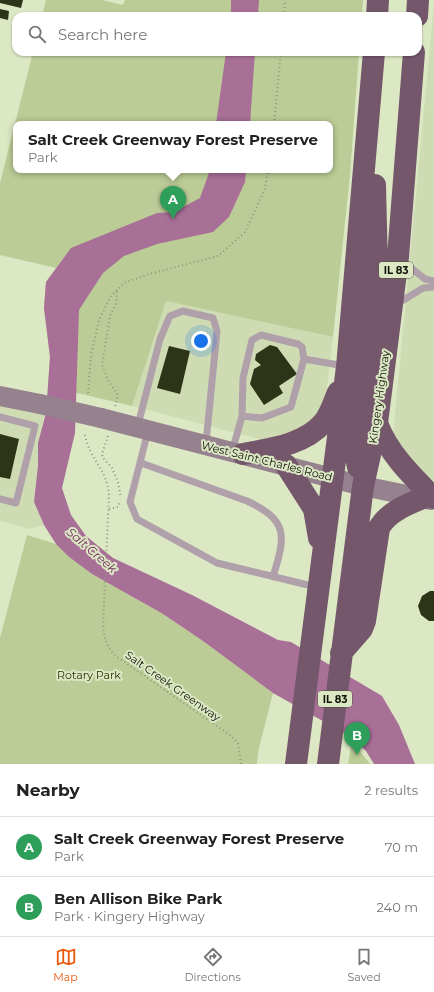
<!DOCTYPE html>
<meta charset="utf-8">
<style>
:root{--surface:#fff;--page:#f2f2f2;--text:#222;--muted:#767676;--line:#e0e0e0;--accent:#ea580c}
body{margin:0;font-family:Montserrat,sans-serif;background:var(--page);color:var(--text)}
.you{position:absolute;left:201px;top:341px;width:14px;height:14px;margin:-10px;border:3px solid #fff;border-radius:50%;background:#1a73e8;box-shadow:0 0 0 6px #1a73e833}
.badge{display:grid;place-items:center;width:26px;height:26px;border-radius:50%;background:var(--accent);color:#fff;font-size:13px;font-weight:700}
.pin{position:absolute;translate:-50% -33px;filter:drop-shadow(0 1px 2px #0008)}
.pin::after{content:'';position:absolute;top:21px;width:14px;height:12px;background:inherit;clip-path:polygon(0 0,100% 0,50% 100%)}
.popup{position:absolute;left:13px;top:121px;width:320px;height:52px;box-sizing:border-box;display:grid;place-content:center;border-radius:8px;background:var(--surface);filter:drop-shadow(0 1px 3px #0005);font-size:13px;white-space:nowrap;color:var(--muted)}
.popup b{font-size:15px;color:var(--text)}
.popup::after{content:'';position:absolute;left:50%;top:100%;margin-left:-8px;border:8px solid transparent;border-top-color:var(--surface)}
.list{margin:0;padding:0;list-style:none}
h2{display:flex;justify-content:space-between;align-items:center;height:52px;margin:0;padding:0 16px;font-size:17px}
h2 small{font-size:13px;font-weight:400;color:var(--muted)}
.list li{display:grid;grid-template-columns:26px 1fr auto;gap:12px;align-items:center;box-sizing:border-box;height:60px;padding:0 16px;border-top:1px solid var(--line)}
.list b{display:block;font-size:15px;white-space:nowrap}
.list p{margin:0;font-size:13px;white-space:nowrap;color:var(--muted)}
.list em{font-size:13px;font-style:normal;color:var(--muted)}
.icon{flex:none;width:22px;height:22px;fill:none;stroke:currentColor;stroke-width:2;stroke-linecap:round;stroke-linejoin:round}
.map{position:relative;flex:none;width:434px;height:764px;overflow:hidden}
.search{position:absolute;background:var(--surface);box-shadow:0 1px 3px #0004;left:12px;right:12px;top:12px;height:44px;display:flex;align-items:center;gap:10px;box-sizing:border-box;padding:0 14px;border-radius:12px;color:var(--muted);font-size:15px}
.sheet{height:172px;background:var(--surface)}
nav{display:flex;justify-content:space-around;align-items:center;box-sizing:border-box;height:56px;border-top:1px solid var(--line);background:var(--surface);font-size:11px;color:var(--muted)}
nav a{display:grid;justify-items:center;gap:2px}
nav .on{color:var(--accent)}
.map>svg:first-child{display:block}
.built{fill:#cfdcb3}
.green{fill:#bbcc96;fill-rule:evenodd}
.water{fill:#a86f97}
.building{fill:#2d3417}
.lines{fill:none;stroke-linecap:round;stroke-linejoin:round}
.path{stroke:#8f977d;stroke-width:2;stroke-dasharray:1 3;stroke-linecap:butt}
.lane{stroke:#afa0aa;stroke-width:7}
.secondary{stroke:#96818f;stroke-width:20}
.highway{stroke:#74576b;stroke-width:22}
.secondary-bridge{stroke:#96818f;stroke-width:20}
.labels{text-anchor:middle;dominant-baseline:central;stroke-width:4;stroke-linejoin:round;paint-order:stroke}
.shield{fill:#dce7c4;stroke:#4d5340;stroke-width:1}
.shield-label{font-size:10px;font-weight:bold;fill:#101408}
.street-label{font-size:11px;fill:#101408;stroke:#dce7c4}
.park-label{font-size:11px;fill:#293301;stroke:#dce7c4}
.water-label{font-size:12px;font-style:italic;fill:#742d62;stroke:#dce7c4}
</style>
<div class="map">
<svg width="434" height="764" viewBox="0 0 434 764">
<rect width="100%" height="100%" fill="#dce7c4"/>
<path class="built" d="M434,4V480L430,479L408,461L393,435Z
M166,301L333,337L325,404L318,421L267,441L132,406Z
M0,403L46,413L38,443V465L34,502L44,525L29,529L0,521Z"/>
<path class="green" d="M46,0H102L123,5L125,0H363L362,16H42Z
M33,52H359L350,175L333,337L166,301L132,406L48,386L50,357L44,308L46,282L56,268L0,255V183ZM16,124H330V170H16Z
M27,535L56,544L69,557L92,574L163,614L203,641L273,693L258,752L257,764H0V638Z
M352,741L370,764H348Z"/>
<path class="water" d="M231,0H259L258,16H231Z
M226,52H255L250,124H216Z
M210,170H246L245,182L229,217L213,232L157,244L124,256L103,273L79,310L75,433L62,488L71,515L86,536L113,558L192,595L278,640L291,642L382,696L399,725L415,764H374L366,751L353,738L273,693L203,641L163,614L92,574L69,557L56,544L44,525L34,502L38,465V443L46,413L50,357L44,308L46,282L71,248L157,213L174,212L200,198Z"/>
<path class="building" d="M0,0H23L21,8L0,3Z
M0,9L9,11L8,20L0,18Z
M270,345L277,347L297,374L279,386L283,393L264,405L250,384L254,369L261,365L255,360L256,354Z
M169,346L190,351L180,394L157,388Z
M0,434L19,439L10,479L0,477Z
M430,591H434V621H429L421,615L418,606L422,596Z"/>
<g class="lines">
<path class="path" d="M284,16L285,0
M274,124L281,52
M88,393L91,355L99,320L111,296L124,283L149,274L218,256L245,232L265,189L268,170
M115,406L118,395L108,380L102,365L110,316L116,304L117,291
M85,435C90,461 107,468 109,495L103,625C104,639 107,648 117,657L230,735L238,743L241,764
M108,436L102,454L103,458L112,468L118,482L121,498
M109,509L118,507L120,502"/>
<path class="lane" d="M401,260L425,279L434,281
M397,304L423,288L434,287
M304,359L345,366
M0,417L35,426L16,503L0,499
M138,425L160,339L170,316L183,311L213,318L217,331L206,443
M148,431L130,502L137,519L217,563L316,587
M232,452L242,416L243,378L252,340L261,335L298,344L302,347L304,359L291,407L262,418L242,416
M141,463L247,501C290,521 285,537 273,577"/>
<path class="secondary" d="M0,396L40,404
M101,418L363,486L431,500"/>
<path class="highway" d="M377,16L378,0
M417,16L418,0
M377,423C388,453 412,476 434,498
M243,454C269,449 304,445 323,423C330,415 334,402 338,392
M286,465L314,509L319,538
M358,467L356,457L377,268L375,185
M341,653L362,629L365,621L379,528C388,512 406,505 423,498
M296,764L347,367L374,52
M328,764L363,486L377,423L398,257L414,52"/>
<path class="secondary-bridge" d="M40,404L101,418"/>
</g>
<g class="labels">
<g class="shield">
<rect x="379" y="262" width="34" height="16" rx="3"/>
<rect x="318" y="691" width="34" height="16" rx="3"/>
</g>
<g class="shield-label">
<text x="396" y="270">IL 83</text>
<text x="335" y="699">IL 83</text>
</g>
<g class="street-label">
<text transform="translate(379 397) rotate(-82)">Kingery Highway</text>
<text transform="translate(267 461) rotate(14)">West Saint Charles Road</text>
<text transform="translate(173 686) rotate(35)">Salt Creek Greenway</text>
</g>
<g class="park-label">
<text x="89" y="675">Rotary Park</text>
</g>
<g class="water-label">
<text transform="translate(92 550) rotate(41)">Salt Creek</text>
</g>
</g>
</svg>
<div class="you"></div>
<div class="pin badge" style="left:173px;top:219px;background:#2e9e5b">A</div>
<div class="popup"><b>Salt Creek Greenway Forest Preserve</b>Park</div>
<div class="pin badge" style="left:357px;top:755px;background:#2e9e5b">B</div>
<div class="search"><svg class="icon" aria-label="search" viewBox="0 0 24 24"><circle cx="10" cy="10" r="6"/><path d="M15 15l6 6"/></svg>Search here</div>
</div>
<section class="sheet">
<h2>Nearby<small>2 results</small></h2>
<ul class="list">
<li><span class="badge" style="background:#2e9e5b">A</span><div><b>Salt Creek Greenway Forest Preserve</b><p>Park</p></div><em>70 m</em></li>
<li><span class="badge" style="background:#2e9e5b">B</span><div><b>Ben Allison Bike Park</b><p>Park · Kingery Highway</p></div><em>240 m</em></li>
</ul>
</section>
<nav>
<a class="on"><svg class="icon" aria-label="map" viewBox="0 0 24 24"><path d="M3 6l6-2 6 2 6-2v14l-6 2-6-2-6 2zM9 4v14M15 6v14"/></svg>Map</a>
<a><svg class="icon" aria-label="directions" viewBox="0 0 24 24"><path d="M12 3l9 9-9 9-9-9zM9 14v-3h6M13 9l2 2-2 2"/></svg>Directions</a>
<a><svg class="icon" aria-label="saved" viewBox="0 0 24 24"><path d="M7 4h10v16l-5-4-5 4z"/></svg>Saved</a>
</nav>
